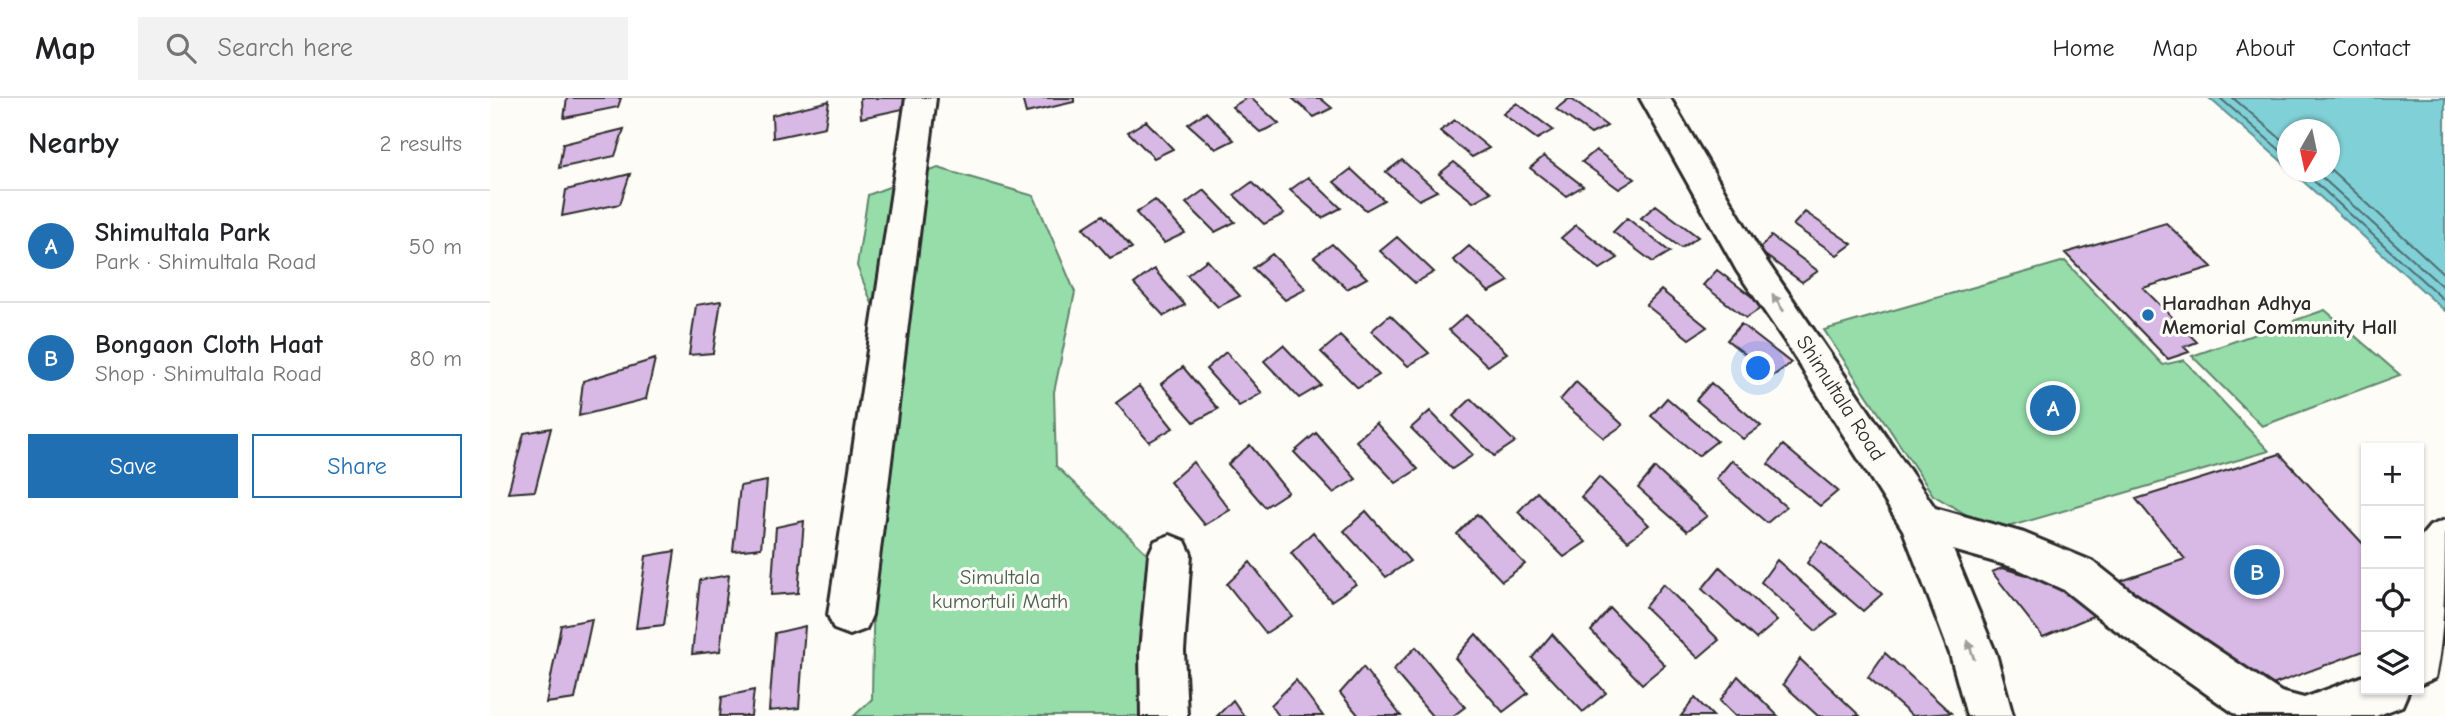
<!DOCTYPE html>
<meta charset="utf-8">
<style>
:root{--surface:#fff;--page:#f2f2f2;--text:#202124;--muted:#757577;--line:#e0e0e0;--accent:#1f6fb2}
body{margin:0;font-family:"Comic Neue",sans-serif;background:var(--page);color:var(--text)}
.controls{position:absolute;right:21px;bottom:21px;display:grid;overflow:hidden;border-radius:0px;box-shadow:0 2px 5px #0004}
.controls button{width:63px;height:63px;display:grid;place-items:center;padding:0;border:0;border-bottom:2px solid var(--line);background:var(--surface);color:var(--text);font:35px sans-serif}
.compass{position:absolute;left:1787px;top:21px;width:63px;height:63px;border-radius:50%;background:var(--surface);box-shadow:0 2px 5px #0004;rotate:189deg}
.you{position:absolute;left:1269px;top:271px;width:24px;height:24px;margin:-18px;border:5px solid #fff;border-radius:50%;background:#1a73e8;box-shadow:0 0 0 10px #1a73e833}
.badge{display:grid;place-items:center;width:46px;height:46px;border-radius:50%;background:var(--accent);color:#fff;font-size:23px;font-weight:700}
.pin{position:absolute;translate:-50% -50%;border:4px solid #fff;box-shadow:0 2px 7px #0006}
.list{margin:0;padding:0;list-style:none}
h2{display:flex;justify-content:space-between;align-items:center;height:91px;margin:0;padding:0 28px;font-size:30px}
h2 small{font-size:23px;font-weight:400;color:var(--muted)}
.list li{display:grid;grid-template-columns:46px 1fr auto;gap:21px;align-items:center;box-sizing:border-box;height:112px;padding:0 28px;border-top:2px solid var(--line)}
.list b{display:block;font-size:26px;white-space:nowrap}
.list p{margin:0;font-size:23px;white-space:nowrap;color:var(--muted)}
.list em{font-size:23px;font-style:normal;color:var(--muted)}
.actions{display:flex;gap:14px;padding:21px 28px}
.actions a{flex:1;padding:16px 0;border:2px solid var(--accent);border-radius:0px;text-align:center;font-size:24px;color:var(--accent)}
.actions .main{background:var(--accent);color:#fff}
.icon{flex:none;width:38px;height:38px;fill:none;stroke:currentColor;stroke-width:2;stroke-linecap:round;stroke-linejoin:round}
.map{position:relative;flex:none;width:1955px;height:618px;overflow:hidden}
header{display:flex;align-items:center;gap:42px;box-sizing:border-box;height:98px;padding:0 35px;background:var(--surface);border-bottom:2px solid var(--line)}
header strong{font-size:33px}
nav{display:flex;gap:38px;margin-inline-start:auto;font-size:24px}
.search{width:490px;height:63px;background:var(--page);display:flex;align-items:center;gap:18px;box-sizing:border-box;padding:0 24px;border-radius:0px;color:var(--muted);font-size:26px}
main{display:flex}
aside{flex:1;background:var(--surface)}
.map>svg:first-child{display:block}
.green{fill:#96ddaa;stroke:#60846a;stroke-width:2}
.water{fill:#80d1d7;stroke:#5e8f92;stroke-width:2}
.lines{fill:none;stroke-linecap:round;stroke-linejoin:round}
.shore{stroke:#4d6d70;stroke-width:2}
.building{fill:#d8b8e4;stroke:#2b2b2b;stroke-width:2}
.minor-casing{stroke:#2b2b2b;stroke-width:6}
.minor{fill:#fdfcf7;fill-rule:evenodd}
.oneway{fill:#9e9e9b}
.poi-dot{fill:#1f6fb2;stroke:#fdfcf7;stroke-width:2.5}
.labels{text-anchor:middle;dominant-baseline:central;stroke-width:6;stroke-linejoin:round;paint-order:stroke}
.poi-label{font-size:21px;font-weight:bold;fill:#2b2b2b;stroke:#fdfcf7;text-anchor:start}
.street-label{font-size:21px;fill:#2b2b2b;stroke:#fdfcf7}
.park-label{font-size:21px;fill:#4b6051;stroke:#fdfcf7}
</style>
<header>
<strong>Map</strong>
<div class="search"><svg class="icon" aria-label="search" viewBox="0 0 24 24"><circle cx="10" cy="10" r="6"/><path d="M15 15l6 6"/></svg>Search here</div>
<nav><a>Home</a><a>Map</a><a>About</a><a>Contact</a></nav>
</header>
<main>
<aside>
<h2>Nearby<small>2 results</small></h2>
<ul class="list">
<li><span class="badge">A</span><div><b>Shimultala Park</b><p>Park · Shimultala Road</p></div><em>50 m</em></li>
<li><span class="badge">B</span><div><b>Bongaon Cloth Haat</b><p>Shop · Shimultala Road</p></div><em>80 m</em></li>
</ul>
<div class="actions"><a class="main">Save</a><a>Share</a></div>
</aside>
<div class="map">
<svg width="1955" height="618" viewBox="0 0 1955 618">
<rect width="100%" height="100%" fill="#fdfcf7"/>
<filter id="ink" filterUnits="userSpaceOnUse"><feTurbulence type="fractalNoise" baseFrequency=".0143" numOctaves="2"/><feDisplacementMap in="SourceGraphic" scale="14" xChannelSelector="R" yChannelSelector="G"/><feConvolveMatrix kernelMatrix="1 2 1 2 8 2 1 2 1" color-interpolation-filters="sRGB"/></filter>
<g filter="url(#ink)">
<path class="green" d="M448,70L544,98L585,194L564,294L566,368L668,466L676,618H364L382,601L384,470L398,246L367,168L378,97Z
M1575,163L1673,267L1694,262L1779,353L1504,433L1443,397L1334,232Z
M1835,212L1910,277L1772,328L1702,258Z"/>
<path class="water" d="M1719,0H1955V213L1803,74H1840V32H1798L1797,68Z"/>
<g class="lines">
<path class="shore" d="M1730,0L1798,59
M1743,0L1798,47
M1840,71L1955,177
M1814,74L1955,203
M1826,74L1955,191"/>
</g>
<path class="building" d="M77,0H131L128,9L74,20Z
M370,0H423L422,9L371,20Z
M532,0H584V4L536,15Z
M757,0H761L789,26L770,34L742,9Z
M802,0H830L842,10L824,19Z
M1080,0L1117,28L1101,36L1066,11Z
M339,3L335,29L283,40L282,17Z
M1027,5L1063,32L1047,41L1013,16Z
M716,14L744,42L726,51L698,26Z
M965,22L999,50L982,59L950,33Z
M656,23L683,51L664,60L638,34Z
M134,31L125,58L69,70L73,46Z
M1106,52L1145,81L1129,91L1092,64Z
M1054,58L1093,88L1076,98L1040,70Z
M912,62L947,93L929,102L896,74Z
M964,64L1001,94L983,104L949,76Z
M861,71L894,102L876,112L844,84Z
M140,76L130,106L72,118L76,92Z
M818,79L851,110L832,120L800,92Z
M762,84L794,116L774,126L744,97Z
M714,92L745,124L725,134L696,105Z
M665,102L695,135L674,145L646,115Z
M1166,107L1208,139L1191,150L1151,120Z
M1315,114L1362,146L1347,157L1303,127Z
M613,117L642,150L620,160L593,130Z
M1137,120L1180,154L1163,164L1123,134Z
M1676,125L1722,169L1653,190L1707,244L1694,249L1699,254L1678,261L1575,155Z
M1086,127L1128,160L1110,171L1071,140Z
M1281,138L1328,173L1312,184L1268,152Z
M907,139L944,174L925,185L890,153Z
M842,146L877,180L857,191L824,159Z
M979,148L1019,183L999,194L963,162Z
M782,156L816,191L795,202L763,170Z
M717,162L750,198L728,209L697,177Z
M664,171L695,207L674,218L644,186Z
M1227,172L1274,208L1256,220L1213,187Z
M1171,192L1217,229L1199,241L1156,207Z
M231,203L223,255L199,257L206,207Z
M900,217L939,255L918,268L881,233Z
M976,217L1017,255L998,268L959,232Z
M1251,226L1301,265L1283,278L1237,242Z
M850,238L889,277L868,290L831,254Z
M793,247L831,287L809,300L774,263Z
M736,254L772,295L749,308L716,271Z
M165,261L156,301L89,318L93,283Z
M693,269L728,311L704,324L671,286Z
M1086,284L1133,327L1114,340L1070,302Z
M1221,285L1271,328L1253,341L1206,302Z
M649,288L683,330L659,344L626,305Z
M1177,300L1227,343L1208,358L1161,318Z
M981,301L1025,344L1004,358L963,318Z
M940,313L983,357L962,371L921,330Z
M886,325L928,371L906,385L866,343Z
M61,330L45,393L18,395L34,335Z
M826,335L866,381L843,395L804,354Z
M760,347L798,394L775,409L738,366Z
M1293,347L1348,393L1330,408L1278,366Z
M1790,356L1876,449V552L1766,593L1622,486L1695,461L1646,401Z
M1242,362L1296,409L1277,425L1226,381Z
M703,364L740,412L715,427L680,384Z
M1165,370L1217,418L1197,433L1148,390Z
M1109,379L1159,427L1138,443L1091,399Z
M277,383L271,450L243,453L250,388Z
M1047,394L1096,444L1074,459L1028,414Z
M876,413L920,463L896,479L854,433Z
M987,416L1035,466L1012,483L967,436Z
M314,423L308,495L281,497L286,429Z
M823,434L866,486L841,503L801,455Z
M1332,443L1392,496L1373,513L1317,465Z
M185,453L174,527L146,530L156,458Z
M1287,462L1347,516L1326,533L1271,484Z
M760,464L802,518L776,535L737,486Z
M1230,469L1287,523L1266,541L1212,491Z
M1512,470L1583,490L1605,517L1553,539L1502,474Z
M239,477L230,553L202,556L210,482Z
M1173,486L1229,542L1208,560L1155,509Z
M1120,510L1175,567L1152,586L1101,533Z
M102,521L85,601L56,605L71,527Z
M315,528L309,610L279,613L285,535Z
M986,536L1038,595L1013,614L965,560Z
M1062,536L1116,595L1093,614L1042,560Z
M926,549L975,609L963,618H942L903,572Z
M1395,555L1461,615L1422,618L1378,579Z
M1310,561L1370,618H1328L1293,586Z
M873,569L911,618H869L850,595Z
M1248,578L1288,618H1245L1230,603Z
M806,582L833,618H789L781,607Z
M264,592L261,618H230L232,599Z
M1205,600L1223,618H1191Z
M743,602L754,618H727Z"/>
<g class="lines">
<defs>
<path id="minor" d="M416,0H446L382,517L376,531L360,537L344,531L338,517Z
M1150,0H1180L1271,155L1445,410L1534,435L1604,464L1643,495L1791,594L1814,600L1876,577V592H1919L1912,608L1886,618H1748L1613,523L1574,492L1526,470L1463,452L1506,556L1523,618H1477L1460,556L1413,432L1294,242L1247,173Z
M1955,422C1955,470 1955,537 1945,580L1929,587V441L1940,428Z
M680,437L695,443L701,456L694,553L697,618H651L650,553L659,456L665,443Z"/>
</defs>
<use href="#minor" class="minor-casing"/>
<use href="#minor" class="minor"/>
</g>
<defs><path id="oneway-solid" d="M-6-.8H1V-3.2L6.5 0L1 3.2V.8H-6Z" transform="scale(1.75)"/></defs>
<g class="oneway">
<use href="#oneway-solid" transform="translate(1288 205) rotate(-125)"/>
<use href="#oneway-solid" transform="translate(1481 552) rotate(-109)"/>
</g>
</g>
<circle class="poi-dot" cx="1658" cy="217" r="7"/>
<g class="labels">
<g class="poi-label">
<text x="1672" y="205">Haradhan Adhya<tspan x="1672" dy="24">Memorial Community Hall</tspan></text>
</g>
<g class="street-label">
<text transform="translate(1351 300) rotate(57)">Shimultala Road</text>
</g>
<g class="park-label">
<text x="510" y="479">Simultala<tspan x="510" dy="24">kumortuli Math</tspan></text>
</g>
</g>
</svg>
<div class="controls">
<button>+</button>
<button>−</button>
<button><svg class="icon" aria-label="locate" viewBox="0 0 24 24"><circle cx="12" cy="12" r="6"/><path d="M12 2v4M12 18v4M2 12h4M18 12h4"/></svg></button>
<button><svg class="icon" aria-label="layers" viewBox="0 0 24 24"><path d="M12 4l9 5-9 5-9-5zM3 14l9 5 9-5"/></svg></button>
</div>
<svg class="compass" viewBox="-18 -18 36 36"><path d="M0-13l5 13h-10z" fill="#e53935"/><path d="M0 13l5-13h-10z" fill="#757577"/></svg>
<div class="you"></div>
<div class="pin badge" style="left:1563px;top:310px">A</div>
<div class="pin badge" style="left:1767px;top:474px">B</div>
</div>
</main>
